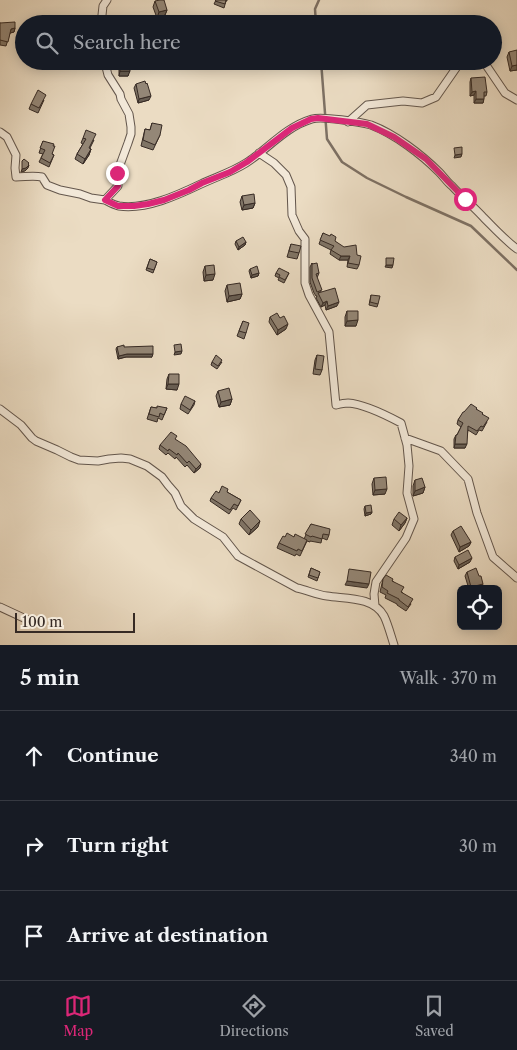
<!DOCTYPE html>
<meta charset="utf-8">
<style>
:root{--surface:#171b24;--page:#242831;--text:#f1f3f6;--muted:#9ea1a6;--line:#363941;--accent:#db2777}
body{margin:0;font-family:"Libre Caslon Text",serif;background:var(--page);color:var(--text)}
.controls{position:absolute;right:15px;bottom:15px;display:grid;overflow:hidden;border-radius:8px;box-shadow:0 2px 12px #0003}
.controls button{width:45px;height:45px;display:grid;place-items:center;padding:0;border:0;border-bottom:1px solid var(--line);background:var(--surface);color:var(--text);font:25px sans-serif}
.scale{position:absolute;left:15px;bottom:12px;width:120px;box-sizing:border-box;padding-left:5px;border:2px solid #362a24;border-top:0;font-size:14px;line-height:18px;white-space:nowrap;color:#362a24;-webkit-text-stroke:4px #f2e8d8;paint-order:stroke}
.stop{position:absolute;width:15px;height:15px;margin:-11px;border:4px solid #db2777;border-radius:50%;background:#fff}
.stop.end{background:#db2777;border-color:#fff;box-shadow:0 1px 5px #0008}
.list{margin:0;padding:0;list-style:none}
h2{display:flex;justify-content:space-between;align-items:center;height:65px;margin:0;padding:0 20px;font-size:21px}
h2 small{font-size:16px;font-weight:400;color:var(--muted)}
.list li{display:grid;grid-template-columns:32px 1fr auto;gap:15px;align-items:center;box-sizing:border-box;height:90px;padding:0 20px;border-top:1px solid var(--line)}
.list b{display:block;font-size:19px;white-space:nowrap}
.list em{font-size:16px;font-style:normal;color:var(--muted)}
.icon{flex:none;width:28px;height:28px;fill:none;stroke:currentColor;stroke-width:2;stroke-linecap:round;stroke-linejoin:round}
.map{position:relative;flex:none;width:517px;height:645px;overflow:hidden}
.search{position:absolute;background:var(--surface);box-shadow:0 2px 12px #0003;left:15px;right:15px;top:15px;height:55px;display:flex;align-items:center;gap:12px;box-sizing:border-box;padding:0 18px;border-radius:28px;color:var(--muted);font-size:19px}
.sheet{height:335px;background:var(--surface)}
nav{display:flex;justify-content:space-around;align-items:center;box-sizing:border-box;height:70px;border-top:1px solid var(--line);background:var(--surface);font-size:14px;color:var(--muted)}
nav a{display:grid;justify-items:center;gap:2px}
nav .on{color:var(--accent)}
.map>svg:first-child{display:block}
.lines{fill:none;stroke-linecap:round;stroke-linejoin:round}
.stream{stroke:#7d7063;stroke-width:2.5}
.street-casing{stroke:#63564c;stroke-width:9}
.street{stroke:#f2e8d8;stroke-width:7}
.wall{fill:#7f7466;stroke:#362a24}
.shaded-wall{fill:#685e53;stroke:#362a24}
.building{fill:#948777;stroke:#362a24}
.route{stroke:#db2777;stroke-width:6}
</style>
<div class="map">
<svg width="517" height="645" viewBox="0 0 517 645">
<rect width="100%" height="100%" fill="#ebdcc3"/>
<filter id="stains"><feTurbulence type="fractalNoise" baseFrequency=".004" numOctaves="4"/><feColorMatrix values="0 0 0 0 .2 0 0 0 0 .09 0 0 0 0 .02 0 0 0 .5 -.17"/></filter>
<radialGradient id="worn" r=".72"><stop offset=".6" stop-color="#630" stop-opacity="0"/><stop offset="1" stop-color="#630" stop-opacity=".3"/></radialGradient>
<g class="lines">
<path class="stream" d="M316,24L315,9L319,0
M321,61L327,139L342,162L367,178L406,197L471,226L517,270"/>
<defs>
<path id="street" d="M101,24L103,6L107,0
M103,61L106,67L108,75L120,94L121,99L129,114L131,127V134L128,143L117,173L118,186L105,200C109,202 114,205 119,206C146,210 178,195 201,184C216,177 232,172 246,163C268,149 285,127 312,119C322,116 360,122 371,125C395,134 422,155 439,172C444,177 447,182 452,186C462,197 474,207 484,218C495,229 505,240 517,249
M481,61L486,65L505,93L517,100
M348,122L367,105L403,101L422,103L436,97L461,61
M0,132L7,137L16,155L15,168L16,177C25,177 33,175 42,177L47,185L60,190L80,194L91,198L105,200
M259,153L274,163L286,175L291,187L292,215L299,231L305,239V283L309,295L329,332L336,405C340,404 344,403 348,403C364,404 386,415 401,423L407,445L409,466L407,493L414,519L406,538L376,582L374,594L375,606
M0,409L21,425L32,438L36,441L57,450L71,457L79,460L98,461L109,459L121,458L130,459L147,466L162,477L168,485L175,493L181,506L194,519L223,537L238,556L297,588C307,590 317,595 327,596C345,599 373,596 384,616C388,624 391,636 394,645
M405,438L441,451L468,479L477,513L493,557L517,578
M0,607L28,620"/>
</defs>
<use href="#street" class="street-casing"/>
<use href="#street" class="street"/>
</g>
<path class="wall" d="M216,0H227V1H226L224,8L214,4Z
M155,1L167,10L165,15L157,18L153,7Z
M0,23L15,28L14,32L10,33L6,46L0,45Z
M509,52L517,70L510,71L507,57Z
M119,61H130L128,76H119Z
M471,78L487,92L486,96H484L483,103H474V95L470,96V82Z
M136,84L149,100L138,103L134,88Z
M44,100L38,113L29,109L31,104Z
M152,123L160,135L153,150L141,146L145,129L150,130Z
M83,138L94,140L90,148L91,149L89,155L83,164L75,159L77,154L83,144L81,143Z
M43,141L52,154L54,155L49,167L39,162L43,154L39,153Z
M242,196L255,203L253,208L242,210L240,202Z
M323,233L335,241L359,265L357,269L347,267L348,260H339L330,254L331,250L319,244Z
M236,241L246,242L245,245L238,250L235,244Z
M291,244L299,253L297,259L287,257Z
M150,259L157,262L153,273L146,270Z
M312,263L319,273L317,278L321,292L337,306L326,310L325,305L321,307L316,298L317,296H316L314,293L310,282V267Z
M205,266L213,280L204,281L203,272Z
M250,269L259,273L258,276L251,278L249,271Z
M276,273H289L284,283L278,280L279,278L275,276Z
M227,285L242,294L240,299L227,302L225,291Z
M371,295L378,304L377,307L369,305Z
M347,311L356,326H345V317Z
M270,317L286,329L277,335L269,322Z
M243,321L246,333L244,339L237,336Z
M117,347H124L152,357H126L118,359L116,349Z
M317,355L322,370L320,375L313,374L315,360Z
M212,362H222L217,369L211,365Z
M169,374L177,390L166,389L167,379Z
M218,391L232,399L230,405L219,407L216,396Z
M195,401L194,405L188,414L180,409L181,404Z
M151,407L156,408H167L162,420L158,418L157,422L147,419Z
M476,409L482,414L487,422L482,431L479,430L476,435L468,430L465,448H454V439L456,435H457L461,427L457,424L458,420L464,412Z
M176,440L200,468L194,473L187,465L185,467L176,457L175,459L168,453L166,455L159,449L160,445Z
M374,478L385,494L373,495L372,484Z
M415,480L425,487L423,493L413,496V486Z
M227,492L241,500L236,510L233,508L229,514L210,501L211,498L219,493Z
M365,506L372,512L371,514L365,516L364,509Z
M407,518L405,523L399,531L392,525L394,519Z
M241,519L258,527L249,535L239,524Z
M311,524L329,535L327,540L322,538L321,543L310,541V542L307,541L300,556L296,554L295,556L277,548L279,543L285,537H294L304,539Z
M453,531L471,542L469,546L459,552L451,535Z
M455,557L470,562L458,569L454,561Z
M311,568L320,572L317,581L308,577Z
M467,572L481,589H469L465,576Z
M383,579L393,581L402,592L411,604L406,611L397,605V604L385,598L386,595L380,592Z"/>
<path class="shaded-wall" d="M167,10L165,15L157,18L159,12Z
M15,28L14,32L10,33L11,29Z
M517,65V70L510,71L512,66Z
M120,71H130L128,76H119Z
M476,91L474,95L470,96L472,92Z
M151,96L149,100L138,103L139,99Z
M476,99H484L483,103H474Z
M91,149L89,155L83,164L85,159Z
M462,154L461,157L454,158L455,155Z
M29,165L28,168L25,171L21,172L22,169Z
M255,203L253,208L242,210L244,205Z
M246,242L245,245L238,250L239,247Z
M341,256H350L348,260H339Z
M386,265H393L392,268L385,267Z
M259,273L258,276L251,278L252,275Z
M215,274L213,280L204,281L206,275Z
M242,294L240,299L227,302L229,296Z
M327,301L325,305L321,307L323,303Z
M339,302L337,306L326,310L328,306Z
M358,320L356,326H345L347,321Z
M288,324L286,329L277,335L278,330Z
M182,351L181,354L174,355L175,352Z
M127,354H153L152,357H126L118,359L119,356Z
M168,384H179L177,390L166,389Z
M232,399L230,405L219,407L221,402Z
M455,444H467L465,448H454Z
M201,464L200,468L194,473L196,469Z
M425,487L423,493L413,496L415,491Z
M387,489L385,494L373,495L375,490Z
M372,512L371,514L365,516L366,513Z
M407,518L405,523L399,531L401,525Z
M260,521L258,527L249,535L251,530Z
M471,542L469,546L459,552L460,547Z
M472,558L470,562L458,569L459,565Z
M347,581L369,584L367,588L345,585Z
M483,584L481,589H471V587Z"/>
<path class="building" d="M160,0H164L167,10L159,12L155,1Z
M216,0H226L225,4L215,1Z
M15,22V28L11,29L8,42L0,40V23Z
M517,50V65L512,66L509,52Z
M120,61H130V71H120Z
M485,77L487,92H484V99H476V91L472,92L471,78Z
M145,81L146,84L147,83L148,86L151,96L139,99L136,84Z
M38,90L46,95L39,108L31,104Z
M152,123L162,125L160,135L155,145L143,140L145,129L150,130Z
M86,130L96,134L89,148L91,149L85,159L77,154L86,139L83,138Z
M43,141L54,144L53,146H55L52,154L54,155L50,163L41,158L45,150L40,148Z
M462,147V154L455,155L454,148Z
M24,159L29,163L28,164L29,165L26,168L22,169V161Z
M254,194L255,203L244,205L242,196Z
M323,233L330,236L331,234L336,237L335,241L344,247L356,245L357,255L361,256L359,265L348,263L350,256H341L331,250L334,246L320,240Z
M243,237L246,242L239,247L236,241Z
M291,244L301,246L299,253L289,251Z
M386,258H394L393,265H386Z
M150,259L157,262L154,270L147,268Z
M312,263V264L317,263L319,273L316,274L322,290L317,292L312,278Z
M214,265L215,274L206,275L205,266Z
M257,266L259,273L252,275L250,269Z
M279,268L289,273L285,280L279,277L280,275L276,273Z
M240,283L242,294L229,296L227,285Z
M335,288L339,302L328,306L327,301L323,303L318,293Z
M371,295L380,296L378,304L370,302Z
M347,311H358V320L347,321Z
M277,313L280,318L284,316L288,324L278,330L270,317Z
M243,321L249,323L246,333L239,331Z
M181,344L182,351L175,352L174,345Z
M124,345V347L153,346V354H127L119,356L117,347Z
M216,355L222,360L218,366L212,362Z
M317,355L324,356L322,370L315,369Z
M169,374H179V384H168Z
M229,388L232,399L221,402L218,391Z
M185,396L195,401L190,410L181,404Z
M471,404L477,408L476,409L483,413L482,414L489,418L483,427L481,426L477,431L468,426L467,444H455L456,435H457L463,423L458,420L463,412H464Z
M157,406L167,408L164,415L160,413L159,417L149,414L151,407L157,408Z
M171,432L177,436L175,439L186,446L201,464L196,469L189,461L187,463L178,453L177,455L169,449L168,451L160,445Z
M386,477L387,489L375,490L374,478Z
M422,478L425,487L415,491V480Z
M222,486L228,489L227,492L241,500L238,506L234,504L230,510L211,498L216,491L219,493Z
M371,505L372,512L366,513L365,506Z
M250,510L260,521L251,530L241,519Z
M399,512L407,518L401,525L394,519Z
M311,524L330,529L329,535L323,534L322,539L312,536L311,537L305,534Z
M461,526L471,542L460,547L453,531Z
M287,533L294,537L295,534L307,540L302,551L298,549L297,551L279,543L283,536L285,537Z
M468,550L472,558L459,565L455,557Z
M311,568L320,572L318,578L309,575Z
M476,568L479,576H481L483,584L471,587L467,572Z
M349,569L371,572L369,584L347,581Z
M386,575L393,579L392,581L404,587L401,592L413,599L408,607L399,600V599L387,593L388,591L382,587L383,579Z"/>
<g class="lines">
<path class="route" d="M117,173L118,186L105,200L118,206H134L148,204L164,200L189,190L202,183L230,172L247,162L292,128L311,119L318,118L367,124L394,137L426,159L465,199"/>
</g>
<rect width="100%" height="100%" filter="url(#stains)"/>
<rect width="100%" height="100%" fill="url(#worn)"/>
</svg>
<div class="controls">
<button><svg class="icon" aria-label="locate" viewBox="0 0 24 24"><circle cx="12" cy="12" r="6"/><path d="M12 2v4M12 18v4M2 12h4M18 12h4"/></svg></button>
</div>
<div class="scale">100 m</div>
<div class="stop" style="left:465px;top:199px"></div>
<div class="stop end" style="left:117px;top:173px"></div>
<div class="search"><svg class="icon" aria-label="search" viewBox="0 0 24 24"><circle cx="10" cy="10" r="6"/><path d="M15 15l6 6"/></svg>Search here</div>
</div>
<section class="sheet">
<h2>5 min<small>Walk · 370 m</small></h2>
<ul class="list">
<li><svg class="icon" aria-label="ahead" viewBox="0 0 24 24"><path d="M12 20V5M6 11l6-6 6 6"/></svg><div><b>Continue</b></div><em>340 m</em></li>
<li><svg class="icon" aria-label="right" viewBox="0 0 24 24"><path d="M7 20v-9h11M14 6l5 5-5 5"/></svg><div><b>Turn right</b></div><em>30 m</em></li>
<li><svg class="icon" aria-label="arrive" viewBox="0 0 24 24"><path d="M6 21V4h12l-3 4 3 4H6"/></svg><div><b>Arrive at destination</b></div></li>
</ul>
</section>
<nav>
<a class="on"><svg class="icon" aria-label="map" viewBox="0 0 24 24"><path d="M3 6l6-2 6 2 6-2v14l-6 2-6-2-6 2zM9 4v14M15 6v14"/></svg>Map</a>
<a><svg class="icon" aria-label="directions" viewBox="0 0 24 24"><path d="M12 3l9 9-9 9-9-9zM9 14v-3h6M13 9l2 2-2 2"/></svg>Directions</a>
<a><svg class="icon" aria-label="saved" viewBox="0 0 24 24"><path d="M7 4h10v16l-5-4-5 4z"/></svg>Saved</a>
</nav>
